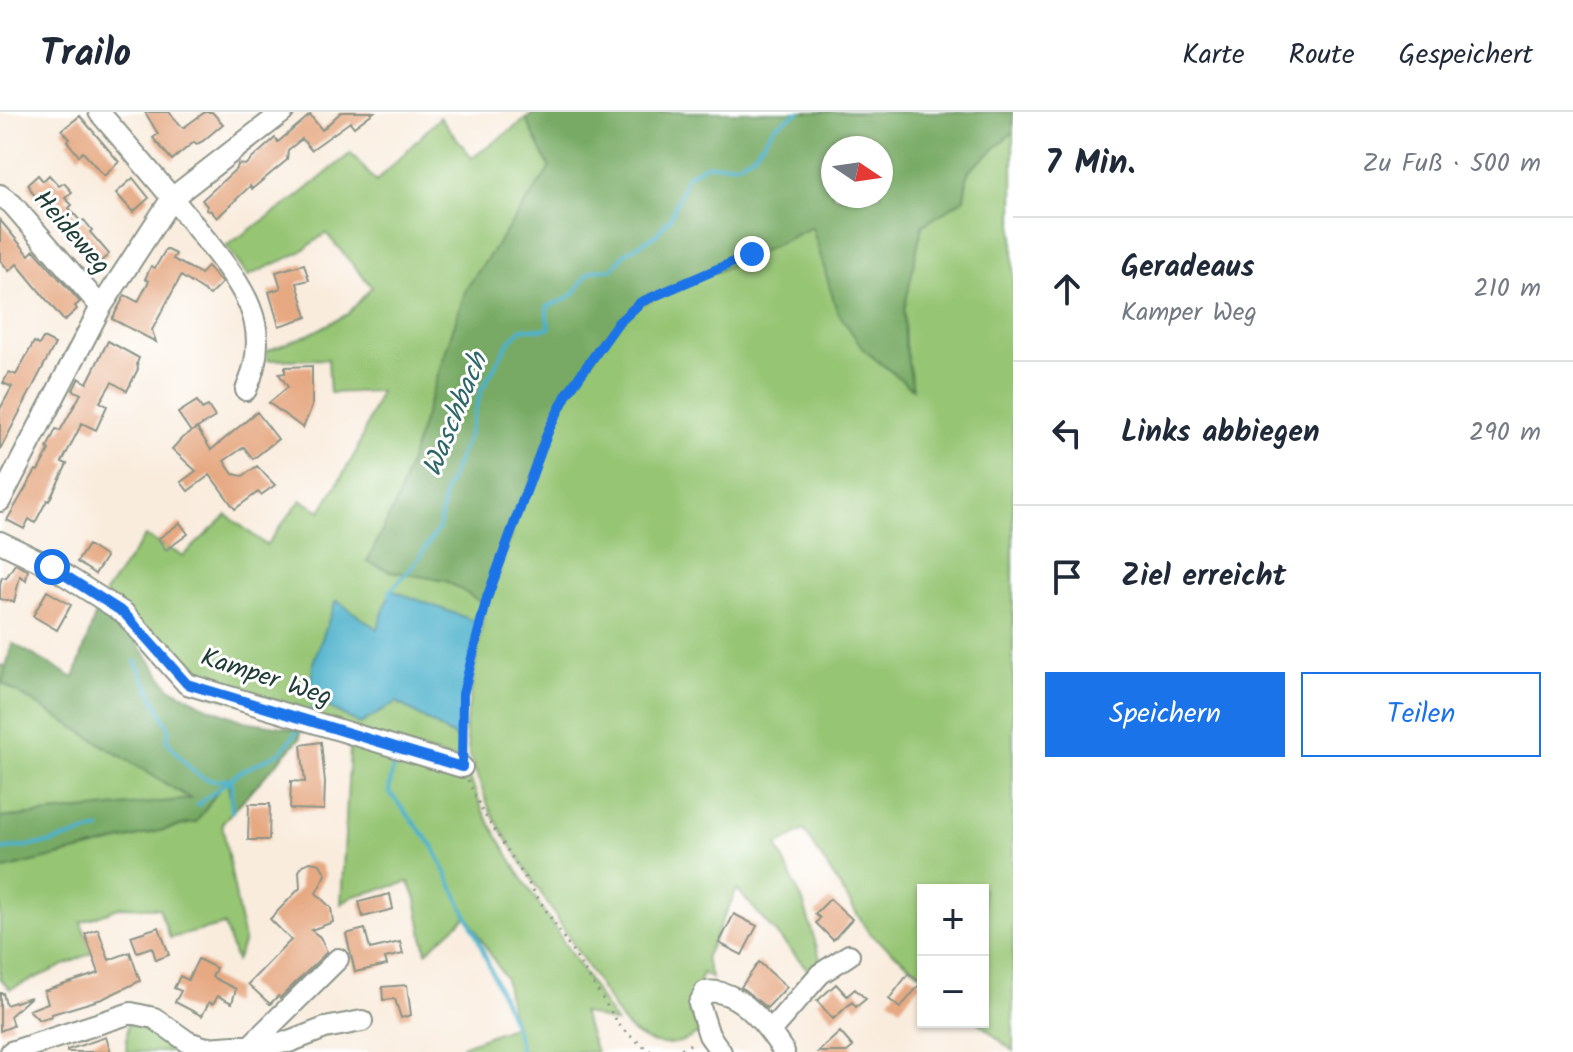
<!DOCTYPE html>
<html lang="de">
<meta charset="utf-8">
<style>
:root{--surface:#fff;--page:#f2f2f3;--text:#1f2937;--muted:#747a83;--line:#e0e1e3;--accent:#1a73e8}
body{margin:0;font-family:Kalam,sans-serif;background:var(--page);color:var(--text)}
.controls{position:absolute;right:24px;bottom:24px;display:grid;overflow:hidden;border-radius:0px;box-shadow:0 2px 6px #0004}
.controls button{width:72px;height:72px;display:grid;place-items:center;padding:0;border:0;border-bottom:2px solid var(--line);background:var(--surface);color:var(--text);font:40px sans-serif}
.compass{position:absolute;left:821px;top:24px;width:72px;height:72px;border-radius:50%;background:var(--surface);box-shadow:0 2px 6px #0004;rotate:103deg}
.stop{position:absolute;width:24px;height:24px;margin:-18px;border:6px solid #1a73e8;border-radius:50%;background:#fff}
.stop.end{background:#1a73e8;border-color:#fff;box-shadow:0 2px 8px #0008}
.list{margin:0;padding:0;list-style:none}
h2{display:flex;justify-content:space-between;align-items:center;height:104px;margin:0;padding:0 32px;font-size:34px}
h2 small{font-size:26px;font-weight:400;color:var(--muted)}
.list li{display:grid;grid-template-columns:52px 1fr auto;gap:24px;align-items:center;box-sizing:border-box;height:144px;padding:0 32px;border-top:2px solid var(--line)}
.list b{display:block;font-size:30px;white-space:nowrap}
.list p{margin:0;font-size:26px;white-space:nowrap;color:var(--muted)}
.list em{font-size:26px;font-style:normal;color:var(--muted)}
.actions{display:flex;gap:16px;padding:24px 32px}
.actions a{flex:1;padding:18px 0;border:2px solid var(--accent);border-radius:0px;text-align:center;font-size:28px;color:var(--accent)}
.actions .main{background:var(--accent);color:#fff}
.icon{flex:none;width:44px;height:44px;fill:none;stroke:currentColor;stroke-width:2;stroke-linecap:round;stroke-linejoin:round}
.map{position:relative;flex:none;width:1013px;height:940px;overflow:hidden}
header{display:flex;align-items:center;gap:48px;box-sizing:border-box;height:112px;padding:0 40px;background:var(--surface);border-bottom:2px solid var(--line)}
header strong{font-size:38px}
nav{display:flex;gap:44px;margin-inline-start:auto;font-size:28px}
main{display:flex}
aside{flex:1;background:var(--surface)}
.map>svg:first-child{display:block}
.green{fill:#96c573;stroke:#5a8154;stroke-width:2;fill-rule:evenodd}
.forest{fill:#78aa65;stroke:#4c744c;stroke-width:2;fill-rule:evenodd}
.water{fill:#4cb1cb;stroke:#367780;stroke-width:2}
.lines{fill:none;stroke-linecap:round;stroke-linejoin:round}
.stream{stroke:#4cb1cb;stroke-width:4}
.building{fill:#e6a982}
.minor-casing{stroke:#8c9488;stroke-width:24}
.path{stroke:#8c9488;stroke-width:3;stroke-dasharray:2 6;stroke-linecap:butt}
.minor{stroke:#fff;stroke-width:20}
.route{stroke:#1a73e8;stroke-width:10}
.labels{text-anchor:middle;dominant-baseline:central;stroke-width:6;stroke-linejoin:round;paint-order:stroke}
.street-label{font-size:26px;fill:#1f3d34;stroke:#fff}
.water-label{font-size:28px;font-style:italic;fill:#2f6669;stroke:#fff}
</style>
<header>
<strong>Trailo</strong>
<nav><a>Karte</a><a>Route</a><a>Gespeichert</a></nav>
</header>
<main>
<div class="map">
<svg width="1013" height="940" viewBox="0 0 1013 940">
<rect width="100%" height="100%" fill="#fff"/>
<filter id="ink" filterUnits="userSpaceOnUse"><feTurbulence type="fractalNoise" baseFrequency=".0125" numOctaves="2"/><feDisplacementMap in="SourceGraphic" scale="16" xChannelSelector="R" yChannelSelector="G"/><feConvolveMatrix kernelMatrix="1 2 1 2 8 2 1 2 1" color-interpolation-filters="sRGB"/></filter>
<filter id="wash" filterUnits="userSpaceOnUse"><feTurbulence type="fractalNoise" baseFrequency=".006" numOctaves="4" result="noise"/><feDisplacementMap in="SourceGraphic" scale="32" xChannelSelector="R" yChannelSelector="G"/><feGaussianBlur stdDeviation="1.8" result="paint"/><feColorMatrix in="noise" values="0 0 0 0 0 0 0 0 0 0 0 0 0 0 0 0 0 1.4 0 .05"/><feComposite in="paint" operator="in"/></filter>
<g filter="url(#wash)">
<rect width="100%" height="100%" fill="#f9ecdd"/>
<path class="green" d="M536,0H1013V939L978,910H983V778H923V864L869,821L804,718L777,734L804,792L821,850L810,860L737,777L705,846L712,867L702,861L696,879L700,920C673,940 643,935 621,908L503,721L490,698L470,645L465,617L485,494L478,500L475,513L397,590L460,628L463,649L210,583L105,481L145,424L183,444L227,403L266,433L301,388L321,399L356,340L380,279L330,281L328,247L267,248V239L310,222L348,202L372,175L326,121L299,141L248,164L226,134L296,86L351,41L376,70L440,5L472,46ZM833,36H881V84H833Z
M0,553L6,554L2,571L192,688L0,706Z
M341,627L470,666L484,701L517,758L616,911L582,900L596,940H463L462,934L514,914L505,866L467,804L426,840L416,787L409,770L354,784L341,792L350,636Z
M228,665L232,700L222,711L244,829L236,849L224,813L170,826L159,796L121,795L81,810L92,841L10,877L0,866V758L196,710Z
M146,907L197,940H126L128,908Z"/>
<path class="forest" d="M536,0H1013V20L968,60L964,87L922,114L904,199L905,233L913,277L864,238L837,199L812,115L740,150L641,192L617,213L568,282L550,317L486,493L446,469L390,459L367,450L397,389L466,177L550,56L526,7ZM833,36H881V84H833Z
M99,492L122,510L170,576L205,594L244,609L303,618L300,620V626L232,700L227,666L196,710L0,758V706L191,687L2,571L12,531L74,566Z"/>
<path class="water" d="M391,478L475,509L476,516L460,607V628L397,590L360,612L321,591L311,579L313,551L336,488L377,517Z"/>
<g class="lines">
<path class="stream" d="M390,483L391,478L414,453L439,416L445,380L468,324L481,279L508,231L522,217H544L550,215L547,207V195C554,190 560,191 566,187C588,176 577,153 612,158L624,142L657,122L671,104L687,64L705,53L737,52L753,43L776,13L799,0
M135,549L169,616L167,629C184,648 199,676 227,667
M309,602L320,586
M365,639L394,646L389,680L433,734L478,827L516,918L521,940
M231,666L232,700
M198,693L238,661L281,640L302,613
M0,738L48,731L100,717"/>
</g>
<g id="blocks">
<path class="building" d="M145,0H169L183,16L205,0H212L223,12L203,29L197,32L194,30L172,48L153,26L158,22Z
M341,0H374L354,15L350,10L311,38L302,27L288,38L287,48L252,77L250,74L217,106L211,99L206,98L207,94L202,88L237,56L238,52L245,53L275,26L278,30L310,3L322,18Z
M80,4L119,50L104,64L83,40L79,44L67,29L70,27L62,18Z
M38,63L43,69L49,63L59,74L64,71L72,80L65,86L72,93L69,96L81,110L84,108L92,118L90,120L109,142L96,154L32,80L28,72Z
M133,66L149,86L133,100L116,81Z
M0,108L29,143L34,138L80,190L75,194L77,197L64,209L17,152L9,159L0,148Z
M166,137L176,142L173,147L201,162L207,154L222,171L210,183L181,164L152,218L156,230L112,207L125,183L138,190L149,169L145,167L151,154L155,156Z
M304,152L309,168L297,171L307,205L279,214L269,180L281,176L276,160Z
M43,226L55,232L0,338V297L12,275L3,271L9,260L16,263L34,230L39,233Z
M108,229L139,246L137,251L138,257L127,279L112,270L100,290L107,294L96,318L82,311L62,350L67,352L49,389L47,388L35,411L29,407L24,417L7,408L36,358L38,359L49,338L47,336L56,317L60,319L81,282L73,278L79,266L87,271Z
M312,254V294L303,316L269,291L288,275L279,262L285,261V255Z
M197,289L202,297L208,294L215,305L191,320L178,301Z
M257,300L278,327L253,347L244,335L224,349L233,362L243,364L257,354L275,373L261,383L258,380L235,397L210,363L188,379L181,370L196,359L172,337L182,326L197,316L211,338Z
M180,411L188,422L166,438L158,427Z
M88,433L106,445L95,462L77,450Z
M15,452L28,458L26,468L20,464L14,490L0,487V472L2,465L6,466Z
M47,479L71,493L57,518L33,504Z
M321,630L325,671L324,698L290,697L291,669L305,670L301,633Z
M249,692H270L269,728H248Z
M310,750L320,752L326,763L316,781L331,796L333,810L311,818L320,825L327,840L280,886L278,884L270,892L248,872L291,828L270,807L300,776L299,759L303,753Z
M390,782L393,797L363,805L359,790Z
M830,787L852,807L833,828L816,811L820,806L815,802Z
M734,802L757,814L742,843L719,831Z
M159,815L169,843L156,848L152,835L137,840L131,824Z
M98,817L109,848L130,840L140,869L102,887L52,902V904L39,908L29,898L48,891L44,879L99,861L85,822Z
M365,817L370,837L400,830L403,842L385,846L387,853L355,860L346,822Z
M198,847L216,856L212,865L236,877L232,891L218,884L213,892L209,890L202,904L175,890L181,879L174,876L180,864L188,868Z
M759,850L787,875L767,896L741,875Z
M909,861L921,871L900,896L889,887Z
M836,872L847,884L855,877L866,887L856,895L852,890L833,907L817,889Z
M407,873L411,903L401,906L395,887L383,888L382,875Z
M0,881H3L6,893L31,885L10,904L13,914L0,919Z
M840,920L853,935L847,940H818Z
M106,925L111,940H67V938Z"/>
</g>
</g>
<g filter="url(#ink)">
<use href="#blocks" fill-opacity="0" stroke="#8c9488" stroke-width="2"/>
<g class="lines">
<defs>
<path id="minor" d="M99,0C134,41 169,81 202,123C219,145 239,168 250,195C261,222 258,251 246,278
M0,83L12,92L101,195
M0,389L101,195L172,86L283,0
M0,430L52,455L124,501L187,572L462,655
M770,919L820,862L849,843
M252,932L338,847
M11,940L131,901L154,906L188,930L206,936L289,930L325,916L362,909
M721,940L709,923L699,892L705,880C739,875 768,915 784,940"/>
</defs>
<use href="#minor" class="minor-casing"/>
<path class="path" d="M462,638L463,582L487,486L549,317L567,282L617,212L641,190L752,142
M468,668L481,697L622,917L649,939L658,940
M674,940L695,930"/>
<use href="#minor" class="minor"/>
</g>
</g>
<g class="lines" filter="url(#ink)">
<path class="route" d="M52,455L124,501L187,572L462,655L463,582L487,486L549,317L567,282L617,212L641,190L752,142"/>
</g>
<g class="labels">
<g class="street-label">
<text transform="translate(71 121) rotate(49)">Heideweg</text>
<text transform="translate(266 566) rotate(18)">Kamper Weg</text>
</g>
<g class="water-label">
<text transform="translate(456 303) rotate(-68)">Waschbach</text>
</g>
</g>
</svg>
<div class="controls">
<button>+</button>
<button>−</button>
</div>
<svg class="compass" viewBox="-18 -18 36 36"><path d="M0-13l5 13h-10z" fill="#e53935"/><path d="M0 13l5-13h-10z" fill="#747a83"/></svg>
<div class="stop" style="left:52px;top:455px"></div>
<div class="stop end" style="left:752px;top:142px"></div>
</div>
<aside>
<h2>7 Min.<small>Zu Fuß · 500 m</small></h2>
<ul class="list">
<li><svg class="icon" aria-label="ahead" viewBox="0 0 24 24"><path d="M12 20V5M6 11l6-6 6 6"/></svg><div><b>Geradeaus</b><p>Kamper Weg</p></div><em>210 m</em></li>
<li><svg class="icon" aria-label="left" viewBox="0 0 24 24"><path d="M17 20v-9H6M10 6l-5 5 5 5"/></svg><div><b>Links abbiegen</b></div><em>290 m</em></li>
<li><svg class="icon" aria-label="arrive" viewBox="0 0 24 24"><path d="M6 21V4h12l-3 4 3 4H6"/></svg><div><b>Ziel erreicht</b></div></li>
</ul>
<div class="actions"><a class="main">Speichern</a><a>Teilen</a></div>
</aside>
</main>
